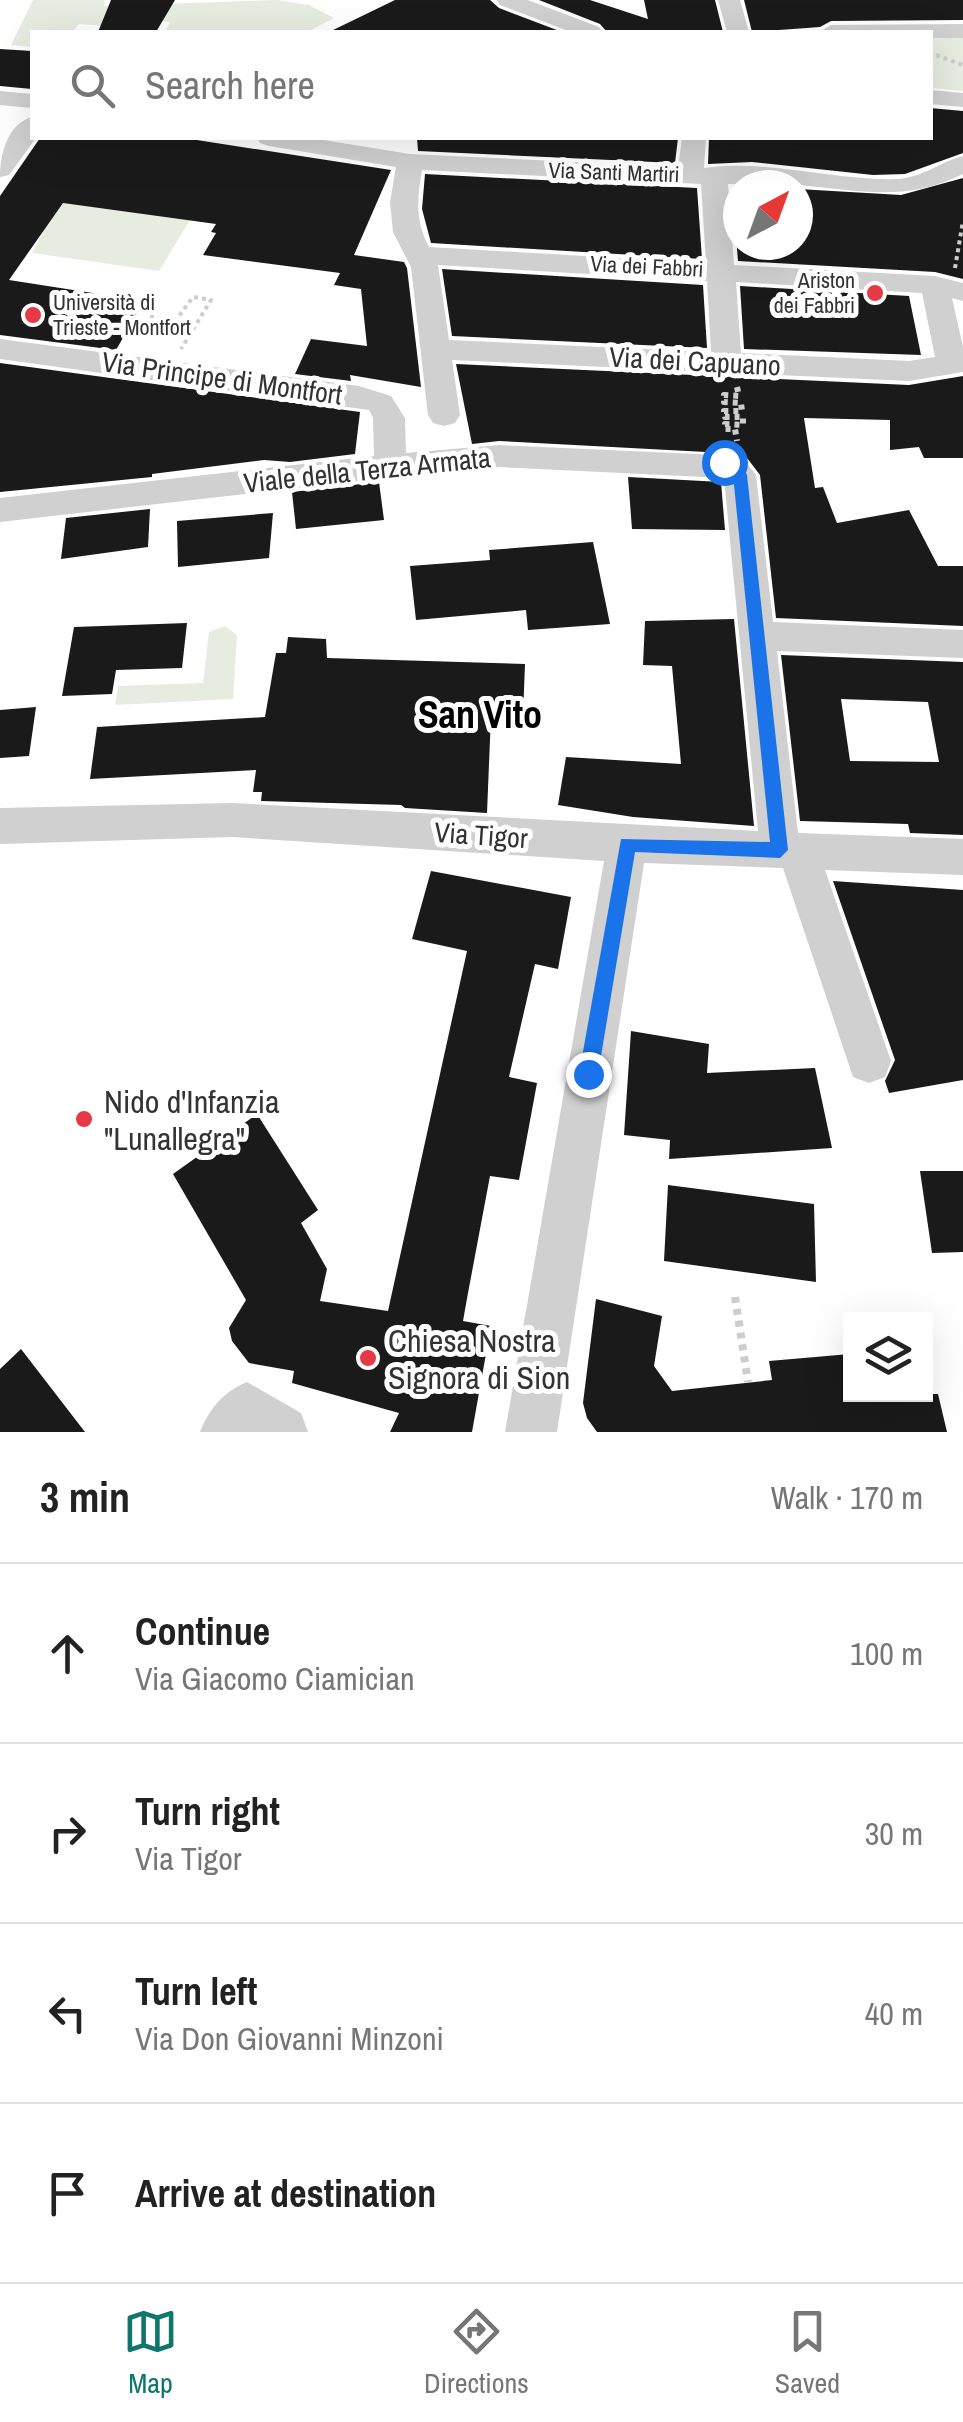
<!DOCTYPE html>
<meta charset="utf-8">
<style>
:root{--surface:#fff;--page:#f2f2f2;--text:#222;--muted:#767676;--line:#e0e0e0;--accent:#0f766e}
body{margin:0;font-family:"Archivo Narrow",sans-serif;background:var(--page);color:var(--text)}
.controls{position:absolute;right:30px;bottom:30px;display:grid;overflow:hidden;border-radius:0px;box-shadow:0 10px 40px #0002}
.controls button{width:90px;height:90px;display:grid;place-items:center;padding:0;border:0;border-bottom:2px solid var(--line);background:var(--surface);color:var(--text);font:50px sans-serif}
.compass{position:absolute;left:723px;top:170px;width:90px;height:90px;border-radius:50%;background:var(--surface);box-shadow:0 10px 40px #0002;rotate:41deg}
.stop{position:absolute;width:30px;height:30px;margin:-22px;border:8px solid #1a73e8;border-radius:50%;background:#fff}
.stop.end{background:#1a73e8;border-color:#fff;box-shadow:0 2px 10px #0008}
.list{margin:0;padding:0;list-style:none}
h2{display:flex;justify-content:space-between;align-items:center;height:130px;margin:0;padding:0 40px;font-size:42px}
h2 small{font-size:32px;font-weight:400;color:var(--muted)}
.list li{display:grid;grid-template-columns:65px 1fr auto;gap:30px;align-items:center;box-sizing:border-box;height:180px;padding:0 40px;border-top:2px solid var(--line)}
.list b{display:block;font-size:38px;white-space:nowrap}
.list p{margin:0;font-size:32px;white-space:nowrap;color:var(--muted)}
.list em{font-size:32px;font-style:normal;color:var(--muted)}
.icon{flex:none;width:55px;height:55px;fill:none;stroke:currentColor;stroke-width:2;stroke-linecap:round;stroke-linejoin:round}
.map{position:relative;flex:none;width:963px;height:1432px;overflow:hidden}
.search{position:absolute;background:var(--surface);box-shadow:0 10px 40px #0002;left:30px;right:30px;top:30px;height:110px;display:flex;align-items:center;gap:25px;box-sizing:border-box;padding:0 35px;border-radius:0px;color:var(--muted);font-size:38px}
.sheet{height:850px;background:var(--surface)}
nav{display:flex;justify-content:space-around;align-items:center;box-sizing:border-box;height:140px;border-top:2px solid var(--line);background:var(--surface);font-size:28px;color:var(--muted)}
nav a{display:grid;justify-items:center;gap:5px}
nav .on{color:var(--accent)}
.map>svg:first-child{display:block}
.green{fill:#e6ecdf}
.building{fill:#1a1a1a;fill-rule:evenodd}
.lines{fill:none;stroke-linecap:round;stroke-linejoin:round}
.path-far2{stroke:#cdcdcd;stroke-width:4;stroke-dasharray:4 4;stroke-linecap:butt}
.path-far1{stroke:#cdcdcd;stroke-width:6;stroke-dasharray:5 5;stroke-linecap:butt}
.path{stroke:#cdcdcd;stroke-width:8;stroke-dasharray:6 6;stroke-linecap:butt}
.street{fill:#d0d0d0;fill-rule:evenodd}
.route{fill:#1a73e8}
.poi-dot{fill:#e63946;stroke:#fff;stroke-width:4}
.labels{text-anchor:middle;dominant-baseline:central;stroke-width:10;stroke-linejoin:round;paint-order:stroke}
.far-street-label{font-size:22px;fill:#333;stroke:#fff}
.far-poi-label{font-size:22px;fill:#333;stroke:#fff;text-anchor:end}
.street-label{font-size:28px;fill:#333;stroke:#fff}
.near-poi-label{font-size:32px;fill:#333;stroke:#fff;text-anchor:start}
.district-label{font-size:38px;font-weight:bold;fill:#000;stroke:#fff}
</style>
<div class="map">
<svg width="963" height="1432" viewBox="0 0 963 1432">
<rect width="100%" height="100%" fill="#fff"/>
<path class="green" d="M33,0H105L104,6L277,0L309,5L334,18L307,32H165L170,22L136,19L130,28L79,24L72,32H32V47L11,45Z
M930,37H963V91L931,88Z
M47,199L190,220L159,271L32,253L43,232Z
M225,626L237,635L233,699L115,705L118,686L203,683L209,632Z"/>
<path class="building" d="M111,0H175L156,32H98Z
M395,0H490L499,8L562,32H329Z
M539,0H590L648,19L644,0H715L723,32H607L600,24Z
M744,0H963V20L831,21L820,27L752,32Z
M0,49L32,51V89L0,86Z
M930,108L963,111V153L905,174L873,175L752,162L708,164L709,138H930Z
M40,138H184L391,170L354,255L404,262L407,268L421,387L350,375L351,381L295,374L311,339L367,346L361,289L334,285L340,273L203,255L216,233L211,232L216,224L63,203L9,280L144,301L116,350L0,335V196Z
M417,138H678L675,163L418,151Z
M425,174L697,188L702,259L431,243L422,209Z
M963,178V279L935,272L738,261L732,188H738V245H798V189L901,195Z
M442,269L703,285L707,348L452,336Z
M740,286L909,296L921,355L744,349Z
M0,363L360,412L355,454L290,462L264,460L152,474V477L0,492Z
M456,364L909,385L963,376V458H924L919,447L890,450V420L804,418L815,488L823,487L837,523L909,510L938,566H963V626L776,618L760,475L744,454L499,441L472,444Z
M628,477L721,482L725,530L632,529Z
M379,482L384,520L296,529L292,492Z
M150,509L148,547L61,559L66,518Z
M273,513L269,558L178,567L177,521Z
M593,542L610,624L528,630L526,610L416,620L410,566L490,560L489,550Z
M734,619L754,826L633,817L558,805L566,757L681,764L672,666L643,665L645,621Z
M187,623L182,668L116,670L112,694L62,696L74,627Z
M288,637L326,639L327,658L525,664L523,716L491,715L487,813L405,808L401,805L261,801L262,792H253L256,770L90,779L97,727L265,717L276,653H286Z
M781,655L963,662V835L910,833L908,824L800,821ZM841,699L928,702L939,762L850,761Z
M36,707L29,756L0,758V710Z
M431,871L571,897L558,969L535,964L509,1077L537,1083L519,1180L490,1176L468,1293L463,1321L491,1326L472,1432H390L399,1413L292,1383L294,1371L249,1363L232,1341L229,1328L246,1300L173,1174L257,1114L318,1210L301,1223L327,1269L320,1301L388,1311L467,951L412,939Z
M833,881L963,890V1080L889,1093L885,1081L895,1060Z
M631,1031L709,1044L707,1073L815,1068L832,1148L669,1159L670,1140L624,1135Z
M920,1171H963V1252L932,1253Z
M668,1185L814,1204L816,1282L664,1261Z
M596,1299L662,1316L654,1366L672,1391L772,1380L769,1361L850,1354V1394H938L947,1432H597L587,1418L583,1403Z
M21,1349L85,1432H0V1369Z"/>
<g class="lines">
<path class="path-far2" d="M936,55L963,65
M955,268L963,221
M150,316L176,320L193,297L211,300L181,349"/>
<path class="path-far1" d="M737,387L739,396L724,395V402L741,403L742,411H724L725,417H743V425L725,424V429H735L737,441"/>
<path class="path" d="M735,1297L748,1382"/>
<path class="street" d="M497,0H528L599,27L603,32H571L500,5Z
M718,0H740L749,32H727Z
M963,24V38H930V32H819L831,25Z
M930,90L963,93V107L930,104Z
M0,91L32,94V108L0,105Z
M32,117V138H36L9,175L0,177C0,155 7,124 32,117Z
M257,138H311L410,154L678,167L682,138H706L704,168C767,159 834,181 897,179C922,178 940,162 963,156V174C905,203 858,190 798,185C775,183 751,185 728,184L734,265L935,276L963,283V301L952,298L963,347V372L909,381L452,360L460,415L455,423L444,426L433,423L428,415L411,267L393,232L390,202L396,167L269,146L260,143ZM422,170L701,184L706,263L429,247C415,221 417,198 422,170ZM438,265L707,281L711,352L449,340ZM736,282L922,293L935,357L909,361L741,353Z
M0,339L359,386L391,396L405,418L406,453L499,445L741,456L756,475L773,622L963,630V658L777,651L798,833L963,839V875L825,870L891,1061L885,1077L869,1083L853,1077L783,868L644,863L557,1432H505L604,861L232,837L0,844V808L232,803L758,831L724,478L499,467L462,469L0,522V498L374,456L373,418L369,410L0,359Z
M247,1382L301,1413L308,1432H200C210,1408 223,1392 247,1382Z"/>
</g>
<path class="route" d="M724,457L740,462L747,475L788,850L780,858L635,852L598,1074L588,1083L579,1074L621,839L770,842L733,475L717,462Z"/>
<g class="poi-dot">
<circle cx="875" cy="293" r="10"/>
<circle cx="33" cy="315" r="10"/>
<circle cx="84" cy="1119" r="10"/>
<circle cx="368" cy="1358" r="10"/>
</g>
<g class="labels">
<g class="far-street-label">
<text transform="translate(614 172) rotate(2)">Via Santi Martiri</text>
<text transform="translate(647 266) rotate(3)">Via dei Fabbri</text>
</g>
<g class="far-poi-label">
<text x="855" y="280">Ariston<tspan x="855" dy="25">dei Fabbri</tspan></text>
<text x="53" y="302" text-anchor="start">Università di<tspan x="53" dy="25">Trieste - Montfort</tspan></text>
</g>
<g class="street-label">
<text transform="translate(695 361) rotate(3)">Via dei Capuano</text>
<text transform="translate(222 378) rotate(8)">Via Principe di Montfort</text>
<text transform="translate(367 470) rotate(-6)">Viale della Terza Armata</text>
<text transform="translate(481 835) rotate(4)">Via Tigor</text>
</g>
<g class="near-poi-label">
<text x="104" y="1101">Nido d'Infanzia<tspan x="104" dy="37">"Lunallegra"</tspan></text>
<text x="388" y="1340">Chiesa Nostra<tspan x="388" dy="37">Signora di Sion</tspan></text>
</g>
<g class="district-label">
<text x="480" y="714">San Vito</text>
</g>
</g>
</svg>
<div class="controls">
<button><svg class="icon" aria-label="layers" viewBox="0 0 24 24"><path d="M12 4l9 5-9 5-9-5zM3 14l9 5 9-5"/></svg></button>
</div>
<svg class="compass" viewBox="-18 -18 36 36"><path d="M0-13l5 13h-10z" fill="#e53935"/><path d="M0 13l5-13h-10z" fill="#767676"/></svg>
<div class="stop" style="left:724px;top:462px"></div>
<div class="stop end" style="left:588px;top:1074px"></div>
<div class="search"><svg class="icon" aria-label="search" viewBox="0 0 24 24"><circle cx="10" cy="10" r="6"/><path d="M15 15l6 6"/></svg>Search here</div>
</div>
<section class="sheet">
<h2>3 min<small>Walk · 170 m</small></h2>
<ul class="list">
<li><svg class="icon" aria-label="ahead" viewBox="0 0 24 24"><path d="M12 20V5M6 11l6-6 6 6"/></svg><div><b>Continue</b><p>Via Giacomo Ciamician</p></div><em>100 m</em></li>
<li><svg class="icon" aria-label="right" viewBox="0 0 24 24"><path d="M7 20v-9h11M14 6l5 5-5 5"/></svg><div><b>Turn right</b><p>Via Tigor</p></div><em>30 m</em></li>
<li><svg class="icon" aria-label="left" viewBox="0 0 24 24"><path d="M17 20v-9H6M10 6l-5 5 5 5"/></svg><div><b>Turn left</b><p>Via Don Giovanni Minzoni</p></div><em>40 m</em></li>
<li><svg class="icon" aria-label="arrive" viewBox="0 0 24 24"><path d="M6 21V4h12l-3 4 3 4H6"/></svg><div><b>Arrive at destination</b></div></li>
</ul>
</section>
<nav>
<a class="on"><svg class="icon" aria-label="map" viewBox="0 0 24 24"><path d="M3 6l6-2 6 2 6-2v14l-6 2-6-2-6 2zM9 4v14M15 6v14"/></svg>Map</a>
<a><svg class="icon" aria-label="directions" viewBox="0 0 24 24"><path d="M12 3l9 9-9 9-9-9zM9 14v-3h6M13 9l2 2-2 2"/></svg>Directions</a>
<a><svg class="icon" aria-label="saved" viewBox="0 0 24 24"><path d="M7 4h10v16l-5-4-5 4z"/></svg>Saved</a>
</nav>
